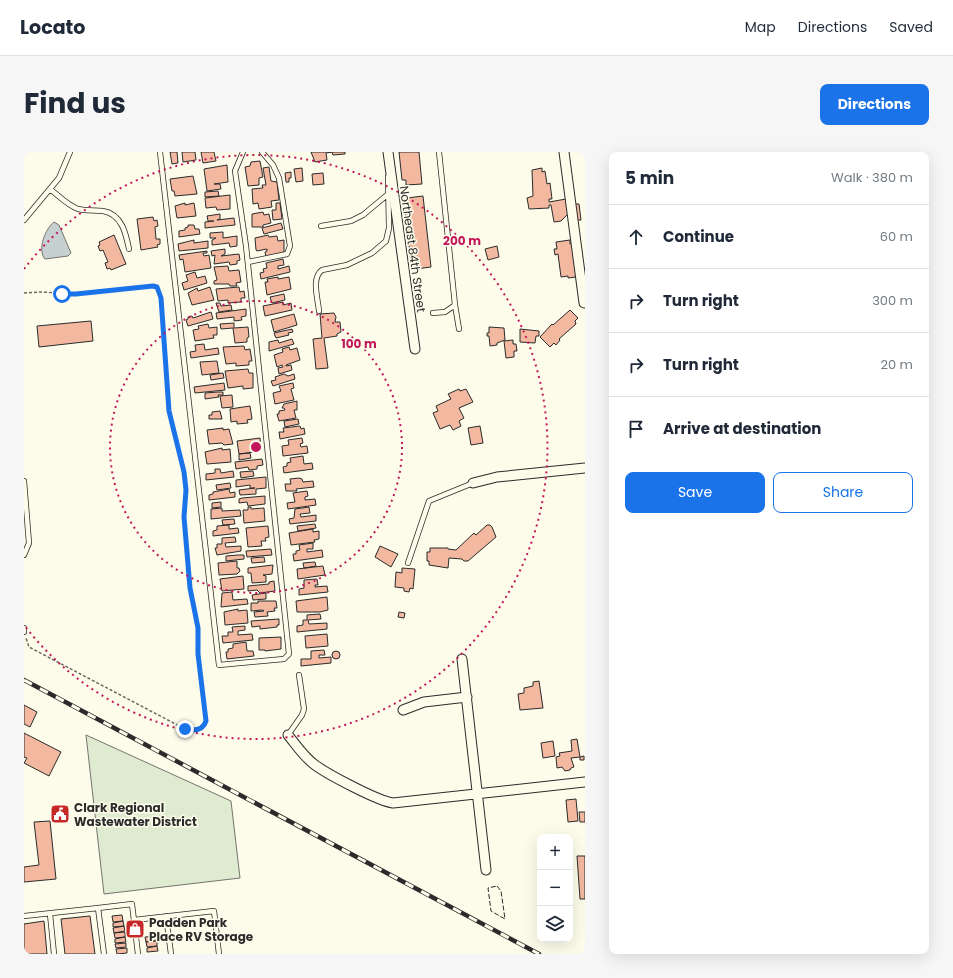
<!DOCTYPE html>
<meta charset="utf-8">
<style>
:root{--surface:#fff;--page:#f6f6f7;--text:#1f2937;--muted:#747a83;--line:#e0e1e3;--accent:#1a73e8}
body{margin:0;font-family:Poppins,sans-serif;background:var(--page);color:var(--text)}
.controls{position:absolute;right:12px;bottom:12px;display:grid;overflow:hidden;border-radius:8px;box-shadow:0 4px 16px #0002}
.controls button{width:36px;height:36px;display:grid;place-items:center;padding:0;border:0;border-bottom:1px solid var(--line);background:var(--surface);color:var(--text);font:20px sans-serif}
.stop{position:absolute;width:12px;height:12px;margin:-9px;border:3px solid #1a73e8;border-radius:50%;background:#fff}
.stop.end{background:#1a73e8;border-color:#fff;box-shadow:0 1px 4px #0008}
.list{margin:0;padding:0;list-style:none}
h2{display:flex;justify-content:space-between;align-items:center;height:52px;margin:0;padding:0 16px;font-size:17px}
h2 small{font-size:13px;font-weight:400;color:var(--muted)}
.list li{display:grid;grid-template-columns:26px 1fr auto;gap:12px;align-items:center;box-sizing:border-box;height:64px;padding:0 16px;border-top:1px solid var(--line)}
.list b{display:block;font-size:15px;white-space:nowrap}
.list em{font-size:13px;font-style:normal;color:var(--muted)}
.actions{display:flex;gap:8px;padding:12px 16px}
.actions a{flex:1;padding:9px 0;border:1px solid var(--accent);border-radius:8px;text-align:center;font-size:14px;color:var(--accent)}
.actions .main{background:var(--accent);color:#fff}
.icon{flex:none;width:22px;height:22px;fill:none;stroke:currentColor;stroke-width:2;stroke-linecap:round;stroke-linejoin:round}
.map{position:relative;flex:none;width:561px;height:802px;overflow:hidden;border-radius:8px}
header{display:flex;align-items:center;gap:24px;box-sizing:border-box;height:56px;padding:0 20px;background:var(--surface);border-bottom:1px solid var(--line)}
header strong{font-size:19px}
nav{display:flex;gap:22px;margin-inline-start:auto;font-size:14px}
.intro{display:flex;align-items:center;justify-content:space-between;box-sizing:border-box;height:96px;padding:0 24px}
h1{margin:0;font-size:28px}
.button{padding:10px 18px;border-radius:8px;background:var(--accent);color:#fff;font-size:14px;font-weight:700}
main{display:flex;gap:24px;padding:0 24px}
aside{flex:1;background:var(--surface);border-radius:8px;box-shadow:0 4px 16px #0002}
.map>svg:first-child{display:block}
.green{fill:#deebd1;stroke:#74746e}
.water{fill:#c7d0d0;stroke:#74746e}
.building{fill:#f2b8a0;stroke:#2b2b2b}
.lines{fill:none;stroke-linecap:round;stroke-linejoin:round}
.service-casing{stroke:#2b2b2b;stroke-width:6}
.minor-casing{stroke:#2b2b2b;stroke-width:11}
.path{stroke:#6a6964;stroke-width:1.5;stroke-dasharray:3 2;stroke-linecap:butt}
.service{stroke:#fdfbea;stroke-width:4.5}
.minor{stroke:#fdfbea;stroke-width:9}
.rail-casing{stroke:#2b2b2b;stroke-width:4.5}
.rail{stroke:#fdfbea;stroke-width:3;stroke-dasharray:9;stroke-linecap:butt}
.fence{stroke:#2b2b2b;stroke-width:1;stroke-dasharray:5 2;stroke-linecap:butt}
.route{stroke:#1a73e8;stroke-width:5}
.ring{fill:none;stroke:#c2185b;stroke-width:2;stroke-dasharray:2 4}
.labels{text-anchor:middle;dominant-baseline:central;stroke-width:3;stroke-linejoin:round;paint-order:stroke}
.street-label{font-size:12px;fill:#2b2b2b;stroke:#fdfbea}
.poi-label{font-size:12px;font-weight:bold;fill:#2b2b2b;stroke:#fdfbea;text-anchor:start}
.centre{fill:#c2185b;stroke:#fdfbea;stroke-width:2}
.ring-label{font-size:12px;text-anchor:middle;font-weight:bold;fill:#c2185b;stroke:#fdfbea;stroke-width:3;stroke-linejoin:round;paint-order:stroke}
</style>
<header>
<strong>Locato</strong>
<nav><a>Map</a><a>Directions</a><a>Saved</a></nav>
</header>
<div class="intro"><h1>Find us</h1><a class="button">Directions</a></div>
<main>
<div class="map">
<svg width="561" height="802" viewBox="0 0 561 802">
<rect width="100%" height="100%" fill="#fdfbea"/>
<path class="green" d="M62,583L207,649L216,726L80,742Z"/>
<path class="water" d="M30,70L35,73L47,101L44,104L21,107C13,98 21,77 30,70Z"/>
<path class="building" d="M146,0H153L154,11L148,12Z
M158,0H171L172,8L159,10Z
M177,0H190L192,9L179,11Z
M287,0H321V2L309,3L308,0L302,1L303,8L291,10Z
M375,0H395L398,32L382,33V28H378Z
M236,9L239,25L235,26V33L224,34L221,15L226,14L227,10Z
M203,13L204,30L190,32H196L197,37L183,39L180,17Z
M245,15L247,29L253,30L255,48L247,49L248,55L235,57L234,51L229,52L228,37L239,36L238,33H242L239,16Z
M278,16L279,29L272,30L270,17Z
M518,16V20L521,19L523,32L526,31L528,47H525V50L542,47L544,62L537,69L530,70L527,53H525V56L505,57L503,46L509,44L508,18Z
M267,20V26H265V30H262L261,21Z
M299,21L300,32L289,33L288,22Z
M169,24L173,42L151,44L150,39H148L146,27Z
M194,39L195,44L181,45V40Z
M206,43V57L193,58L192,55L182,56L181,46Z
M399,44L407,115L392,117V111H387L381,57H384L383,46Z
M161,51V53L170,51L172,64L153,66L151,54Z
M252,51H256L258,67L249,68L248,58H252Z
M549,52H555L557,68H551Z
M239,60L240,63L245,62L247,71L239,73V75H228V62Z
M196,62V67L193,68L210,66L211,73L181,76V70L190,69H184L183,64Z
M129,65L130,69L133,68L134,74L131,75L132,87H136V92L133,93L134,95L117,98L113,67Z
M257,71L259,77L240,82L238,76Z
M164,73H170L171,77H175L176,82L155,85V79L161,78V76L164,75Z
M199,80V86L213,84V94L206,95L205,91L188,93V88L192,86H186V81Z
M90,83L102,112L87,118L86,116L83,117L81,111L84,110L79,98L76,99L74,94L76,93L75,90Z
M244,83L245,85L253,84L254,89L260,88V100L242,105L241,100L243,99V97L233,99L232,98L231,86Z
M170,88V91L184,89V96L155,99L154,92Z
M546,88V92L549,91L552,125L544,126V124L537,125L534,102L531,103L530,97H533L532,90Z
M473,94L475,105L464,108L461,97Z
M201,97V102L197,104L215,102L216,108L213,109V112L206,113L205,110L190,112L191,103L188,104L187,99Z
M183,99V101H179L180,104L185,103L187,116L161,120L159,107L156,108L155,103Z
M259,107L260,113L254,114V117L265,114L266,120L237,127L236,121L240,120L239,117L243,116L242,111Z
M204,114L205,119L215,118L217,130L212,131L213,134H206L205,132H190V129L193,128L190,115Z
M171,120L173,126L181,124L183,131L160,138L158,131L164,129L162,123Z
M254,125V127L265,125L267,137L243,143L241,130H244L243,127Z
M186,135L190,148L168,153L164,141L173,136L174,139Z
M215,135L216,140L220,139L221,146H217V150L204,151V148L194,149L192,137Z
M260,142L261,148L248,151L246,145Z
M259,150V153L267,151L268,158L241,164L239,154Z
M192,151H196L197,154L207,153L208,158L195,160Z
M222,157V164L217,165L218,168L210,169V165L193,167L192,161Z
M546,158L554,166L551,169L552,172L535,187L536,188L532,193L530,191L526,195L516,185L528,172L529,173Z
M187,160L189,167L164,174L162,168L164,167V165L168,164L169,166Z
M310,161L312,165L311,170H316L317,180L313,182V184L300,186L304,216L292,217L289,187L298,186L296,162Z
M270,162L273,173L250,180L247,168Z
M67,169L69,189L15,195L13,174Z
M210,171V176L224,175L225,185L223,186V190L211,191L209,176L197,177L196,172Z
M184,172L185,176L193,175V183H189L190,186L171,189L169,178L175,177L174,174Z
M465,175L480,176L481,188L473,191V193L466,194L465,184H463V181H465Z
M268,177L269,180L264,181L265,183L252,186L250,181Z
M496,177L515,179V184H512L511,191L496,190Z
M268,187L270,192L245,199V190L254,188L255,191Z
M489,188V192H492L493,199H490V205L482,206L480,189Z
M180,192L181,198L194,196L195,202L167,206L166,200L172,199L171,193Z
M220,194L221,198L226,197L228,209H225V213L212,214V211L202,212L199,195Z
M265,195L266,198L273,196L276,208L262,213V214L267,213L268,218L255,222L254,216L259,215L258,213L253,215L250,203L259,200L258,197Z
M193,209L195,221L178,223L176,210Z
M224,217L225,221H229V236L219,237V234L204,236L201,219Z
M199,221L200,226L187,228L186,223Z
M260,222L264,224L270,222L271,227L249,234L247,229L252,228L251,225Z
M200,231L201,238L171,241L170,235Z
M269,231L270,236L267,237L270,248L251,252L249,241L257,239L255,234Z
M435,237L436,239L442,237L449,250L435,256L440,266L435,269L437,274L429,278L426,273L416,277L409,261L414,259L412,254L427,247L424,242Z
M194,240H199V243H194L195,245L181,247V241Z
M208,243L209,255L198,256L196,244Z
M273,249V258H270L272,266L255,269L253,262H255V259L261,258L260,256H258L260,252Z
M226,254L228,267L223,268L224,271L213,272V269L207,270L206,257Z
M196,259L198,267H185V263H188V260Z
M274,267L275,272L261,275L260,269Z
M276,274L277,277L280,276L281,282L256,287L255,280H260L259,276Z
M456,274L459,291L447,293L444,276Z
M199,276V278L205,277L209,292L200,293L198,291L185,292L183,278Z
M236,286L237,299L215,302L213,289Z
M278,286L279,291L276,292L277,295L283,294L284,301L259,304L258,294L265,293L264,288Z
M198,296V298L206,297L207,310L183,312L181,300Z
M226,301L227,306L215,308V302Z
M279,304L280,312L288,311L289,317L260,321L259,315L263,314V311L267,310L266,306Z
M238,307L239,313L233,314V317L225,318L224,315L212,317L211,310Z
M191,317H196L197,321L209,319L210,325L182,328V322L191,321Z
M229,319L230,324L217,326L216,320Z
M242,325V336L232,337V342L216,343L215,338L231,336H226V333L212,335V328Z
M275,326L278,327L279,330L289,329L290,335L272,337L273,339H262L261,332H267L266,327Z
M206,331L207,336L193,338L192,333Z
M205,337L206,341L211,340V345L185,348V343L189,342V340Z
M283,339L284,344L281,345V348L291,347L292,353L264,357L263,351L271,350L269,341Z
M241,344V352L224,354L223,350L215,351V347L218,346Z
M197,350V355L188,356V351Z
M224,355H227V357L240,356L241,369L220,371L219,358H224Z
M285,355L286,361L276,362L277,365L292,363V369L266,372L265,367L270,366L271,357Z
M198,356V359L216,358L217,364L187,367V357Z
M210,367L211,372L199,373L198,368Z
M291,372L292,376L274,379L273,374Z
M205,373V377L214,376L215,381L189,384V379L193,378V374Z
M463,373H466L468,375L472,385L444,409H440L438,407L425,406L424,416L405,413V409H403V400H406V396H424V397L432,398L450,381L452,383Z
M244,374L245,385L241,386L242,389H237L238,394L224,395L222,376Z
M289,377V380L295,379V387L290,388L291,390L267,393L265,381Z
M211,385L212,390L201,391L202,395L217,394V399L193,403L191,396H193V392H198V386Z
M289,391V397H283V400L298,398L299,405L270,409L269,402H272V399L276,398L275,393Z
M356,394L374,402L367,415L351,405Z
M247,397L248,403L223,405L222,399Z
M214,403H220V407L202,409V404Z
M240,405L241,410L228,411L227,406Z
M213,409V416H215L216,419L213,422L195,423L194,411Z
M291,410L292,414L280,416L279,411Z
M249,413L248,422L239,423L242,424V430L228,431L227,421H224V416Z
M299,414L301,423L274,427L273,417Z
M378,416L391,417L389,437L386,436L385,440L380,439V436L371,435L372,420L378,421Z
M219,424L220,437L198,439L196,427Z
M293,427L294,433H291V435L303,434L304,440L275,443V437L280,436V428Z
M250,429L251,439L236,441L233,438L224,439V434L245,432V430Z
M208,440L209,448L223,447L224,452L197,455L198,441Z
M242,441V447L229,448L228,443Z
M303,445L304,458L296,460H273L272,449Z
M234,449H252L253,456H250L251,459L243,460L244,464L231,465L230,460L240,459L239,458L227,459V451H234Z
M214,457V459L223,458L224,471L201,473L200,460Z
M375,460L381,461L380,466L374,465Z
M296,462L297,467L284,468L285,472L303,471V477L273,480V474L279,473V468H283V463Z
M255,467V473H253V475L236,477V474L228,475L227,469Z
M221,474V478L214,479V483L228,482L229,488L199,491L198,484H204V480H209L208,475Z
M303,482L304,494L282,496L281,484Z
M257,485V497L241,499V498H235V486Z
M222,490L223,499H229L230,504L203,507L202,500H204V497L209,496V492Z
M300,498L301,503H295V506L307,505V511L277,514V507H287V499Z
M308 503a4 4 0 1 1 8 0a4 4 0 1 1-8 0Z
M515,529L519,556L496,558L494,542L500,541V536L509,534V530Z
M0,553L13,560L6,575L0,572Z
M0,581L37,600L25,624L0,611L3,606L0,605Z
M553,587L556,605L560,604V608H556V605L547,606L550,615L547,616L546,618L541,619L538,615L533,616L532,605L536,604L535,601L548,599L547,588Z
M529,589L531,604L519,606L517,591Z
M552,647L554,669L544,670L542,648Z
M555,660H561V670H556Z
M26,669L32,727L0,730V715L15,713L10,670Z
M553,704H561V747H556Z
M98,763L99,769L89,770L88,764Z
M66,764L71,802H41L37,767Z
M20,769L23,802H0V772Z
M99,769L100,774L89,775V771Z
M100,774L101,779L90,781L89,776Z
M101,780V785L91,786L90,781Z
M132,784L133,788L122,790L121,785Z
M101,785L102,790L91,791V787Z
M133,789V794L123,795L122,790Z
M102,791V795L92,796L91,792Z
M133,794L134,799L123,800V796Z
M103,796V801L93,802L92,797Z"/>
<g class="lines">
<defs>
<path id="service" d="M136,0L195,513L260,507L265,502L222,94L211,19L219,0
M26,37C35,44 43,53 54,57C62,59 71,58 79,59C98,62 102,82 105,97
M0,68L35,26L46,0
M297,74L327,69L339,63L363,43
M224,110L263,102L266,94L255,26L249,13L238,0
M431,153L435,177
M295,159C294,147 287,126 298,118L323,113L348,101L362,89L365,76L364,25
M409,161L421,160L431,153L415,0
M0,329L5,391L0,403
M384,411L405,349L449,331
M0,476V480
M264,583L278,563L280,557L275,523
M74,756L108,752L114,802
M26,762L30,802
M0,764L74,756L80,802
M142,764L147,802
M110,768L190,759L195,802"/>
<path id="minor" d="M364,0L391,197
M540,0L560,151
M449,331L473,325L561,316
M438,507L462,718
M379,558L400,550L443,545
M264,583C273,594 280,605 291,613C305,623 354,649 369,651L561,630"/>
</defs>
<use href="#service" class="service-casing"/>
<use href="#minor" class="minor-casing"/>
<path class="path" d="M0,141L17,140L52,142L129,134L133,135L137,146L145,259L159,319L162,338L160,365L166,436L174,475V502L182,569L181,573L169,579L161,577L5,495L2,486"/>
<use href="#service" class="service"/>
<use href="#minor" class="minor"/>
<defs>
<path id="rail" d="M0,528L515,802"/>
</defs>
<use href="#rail" class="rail-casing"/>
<use href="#rail" class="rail"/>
<path class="fence" d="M473,734L477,739L481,767L467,759L464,736Z"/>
</g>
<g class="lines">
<path class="route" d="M38,142H52L129,134L133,135L137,146L145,259L160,320L162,338L160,365L166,436L174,476V502L182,569C179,579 170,579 161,577"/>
</g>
<g class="ring">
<circle cx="232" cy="295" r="146"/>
<path d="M0 117A292 292 0 1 1 0 473"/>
</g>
<defs>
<symbol id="civic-square" viewBox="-11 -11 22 22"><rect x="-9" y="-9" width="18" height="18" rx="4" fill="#c62828" stroke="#fdfbea"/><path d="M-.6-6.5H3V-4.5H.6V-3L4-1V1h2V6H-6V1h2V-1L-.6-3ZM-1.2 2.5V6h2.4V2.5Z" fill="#fff"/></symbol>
<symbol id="shop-square" viewBox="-11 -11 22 22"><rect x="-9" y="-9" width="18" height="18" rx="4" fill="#c62828" stroke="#fdfbea"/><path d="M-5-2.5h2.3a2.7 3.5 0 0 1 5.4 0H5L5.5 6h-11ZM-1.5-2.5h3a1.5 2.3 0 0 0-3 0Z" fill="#fff"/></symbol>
</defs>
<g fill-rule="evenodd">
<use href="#civic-square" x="25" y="651" width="22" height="22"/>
<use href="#shop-square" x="100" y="766" width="22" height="22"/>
</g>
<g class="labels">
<g class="street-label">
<text transform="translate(389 97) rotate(82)">Northeast 84th Street</text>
</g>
<g class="poi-label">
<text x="50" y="655">Clark Regional<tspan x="50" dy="14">Wastewater District</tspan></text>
<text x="125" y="770">Padden Park<tspan x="125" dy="14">Place RV Storage</tspan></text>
</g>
</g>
<circle cx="232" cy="295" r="6" class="centre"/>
<g class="ring-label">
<text x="438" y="93">200 m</text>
<text x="335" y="196">100 m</text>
</g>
</svg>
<div class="controls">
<button>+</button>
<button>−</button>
<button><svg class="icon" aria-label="layers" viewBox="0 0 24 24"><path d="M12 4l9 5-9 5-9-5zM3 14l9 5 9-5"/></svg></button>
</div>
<div class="stop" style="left:38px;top:142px"></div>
<div class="stop end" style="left:161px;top:577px"></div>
</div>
<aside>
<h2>5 min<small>Walk · 380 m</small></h2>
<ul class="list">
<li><svg class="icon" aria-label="ahead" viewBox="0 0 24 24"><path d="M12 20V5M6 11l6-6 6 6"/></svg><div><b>Continue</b></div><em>60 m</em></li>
<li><svg class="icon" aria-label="right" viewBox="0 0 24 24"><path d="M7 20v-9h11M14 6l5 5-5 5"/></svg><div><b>Turn right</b></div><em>300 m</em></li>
<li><svg class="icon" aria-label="right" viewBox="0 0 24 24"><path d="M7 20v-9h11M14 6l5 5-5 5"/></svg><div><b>Turn right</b></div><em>20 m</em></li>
<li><svg class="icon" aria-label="arrive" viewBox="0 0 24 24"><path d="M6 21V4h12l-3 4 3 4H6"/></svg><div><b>Arrive at destination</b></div></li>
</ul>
<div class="actions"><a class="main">Save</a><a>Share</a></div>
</aside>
</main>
